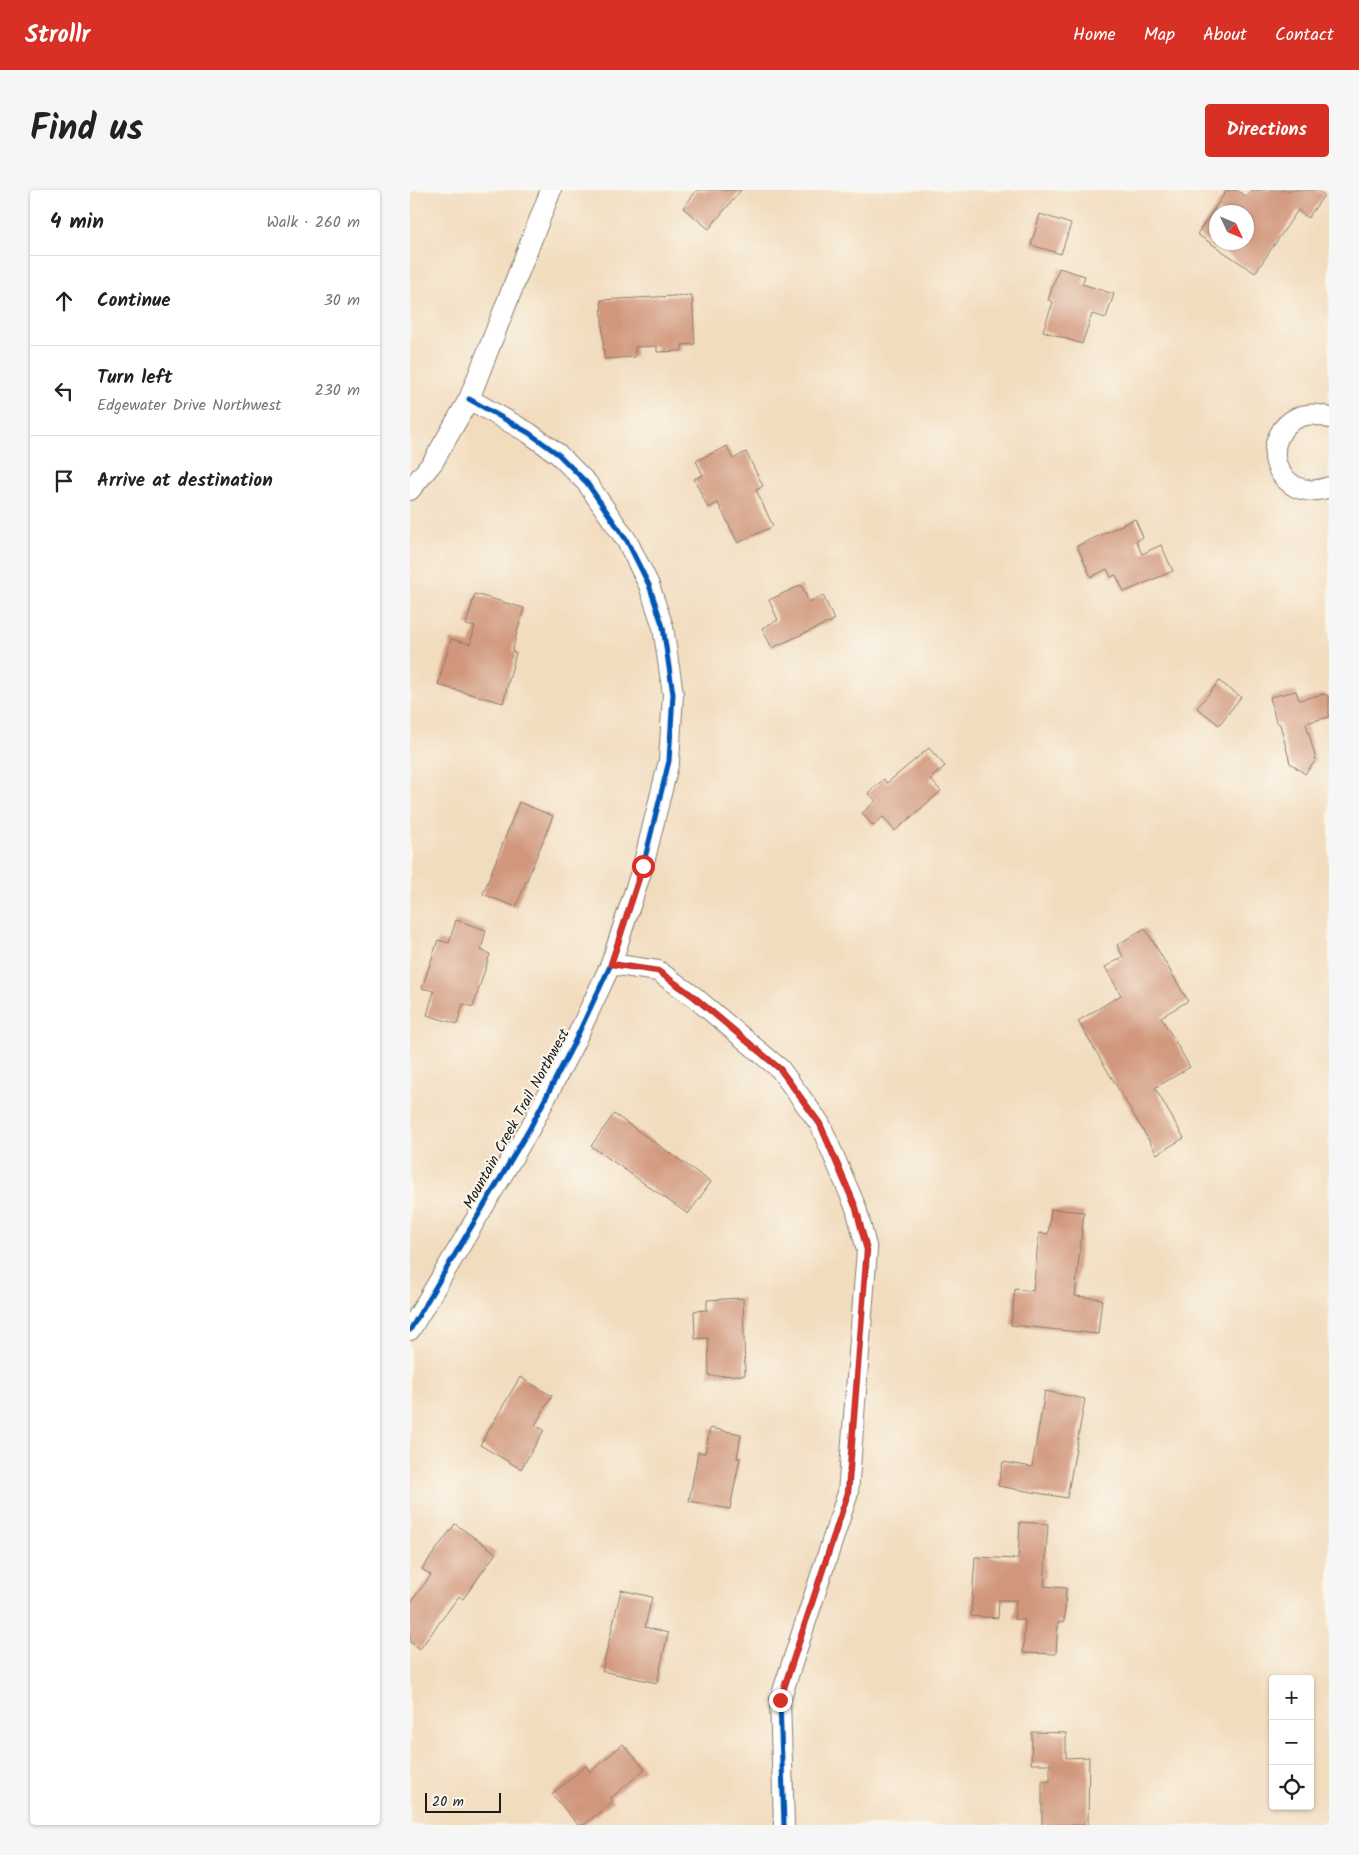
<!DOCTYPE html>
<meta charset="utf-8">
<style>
:root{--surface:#fff;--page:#f6f6f6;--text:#222;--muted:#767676;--line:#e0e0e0;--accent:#d93025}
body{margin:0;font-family:Kalam,sans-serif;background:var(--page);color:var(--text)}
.controls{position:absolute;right:15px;bottom:15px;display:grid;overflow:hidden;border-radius:5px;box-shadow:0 1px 4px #0004}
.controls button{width:45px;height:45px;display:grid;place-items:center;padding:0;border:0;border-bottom:1px solid var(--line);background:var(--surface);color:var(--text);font:25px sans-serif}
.compass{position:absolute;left:799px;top:15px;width:45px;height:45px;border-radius:50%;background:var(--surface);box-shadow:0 1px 4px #0004;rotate:134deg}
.scale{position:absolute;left:15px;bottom:12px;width:76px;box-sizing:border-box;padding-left:5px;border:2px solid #1c1c1c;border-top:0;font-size:14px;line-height:18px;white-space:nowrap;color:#1c1c1c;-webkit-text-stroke:4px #fbf7ec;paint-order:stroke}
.stop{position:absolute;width:15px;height:15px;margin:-11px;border:4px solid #d93025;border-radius:50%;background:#fff}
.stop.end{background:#d93025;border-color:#fff;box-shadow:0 1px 5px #0008}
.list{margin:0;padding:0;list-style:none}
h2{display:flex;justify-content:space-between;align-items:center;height:65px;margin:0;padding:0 20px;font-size:21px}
h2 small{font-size:16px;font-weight:400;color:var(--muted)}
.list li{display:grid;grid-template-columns:32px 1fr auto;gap:15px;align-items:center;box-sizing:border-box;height:90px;padding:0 20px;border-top:1px solid var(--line)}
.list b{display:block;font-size:19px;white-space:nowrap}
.list p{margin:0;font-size:16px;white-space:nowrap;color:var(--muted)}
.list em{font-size:16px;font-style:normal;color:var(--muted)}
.icon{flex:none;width:28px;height:28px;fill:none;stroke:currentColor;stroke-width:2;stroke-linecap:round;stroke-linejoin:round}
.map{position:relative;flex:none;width:919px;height:1635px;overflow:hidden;border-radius:5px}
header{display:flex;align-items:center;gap:30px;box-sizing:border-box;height:70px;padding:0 25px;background:var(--accent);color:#fff}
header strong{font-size:24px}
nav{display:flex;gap:28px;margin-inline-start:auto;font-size:18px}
.intro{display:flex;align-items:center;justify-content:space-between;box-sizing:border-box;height:120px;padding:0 30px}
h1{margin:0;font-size:35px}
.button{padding:12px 22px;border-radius:5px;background:var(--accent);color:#fff;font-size:18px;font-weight:700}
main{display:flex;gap:30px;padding:0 30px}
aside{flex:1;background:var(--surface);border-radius:5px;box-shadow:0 1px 4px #0004}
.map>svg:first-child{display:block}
.building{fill:#d1977b;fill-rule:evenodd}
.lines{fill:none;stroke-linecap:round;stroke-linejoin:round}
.minor-casing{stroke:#877c6d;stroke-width:22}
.minor{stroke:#fff;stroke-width:20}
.cycleway-casing{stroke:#fbf7ec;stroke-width:8}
.cycleway{stroke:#0057b8;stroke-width:5}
.route{stroke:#d93025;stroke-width:6}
.labels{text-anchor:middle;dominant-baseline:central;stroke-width:4;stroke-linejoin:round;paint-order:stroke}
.street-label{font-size:15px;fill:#1c1c1c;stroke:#fbf7ec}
</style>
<header>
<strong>Strollr</strong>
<nav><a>Home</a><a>Map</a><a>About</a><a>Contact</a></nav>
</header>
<div class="intro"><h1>Find us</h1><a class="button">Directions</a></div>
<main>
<aside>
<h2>4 min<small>Walk · 260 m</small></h2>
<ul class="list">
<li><svg class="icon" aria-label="ahead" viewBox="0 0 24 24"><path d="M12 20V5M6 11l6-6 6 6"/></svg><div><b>Continue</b></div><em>30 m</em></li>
<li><svg class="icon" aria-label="left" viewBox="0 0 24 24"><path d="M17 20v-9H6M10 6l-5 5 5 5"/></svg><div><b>Turn left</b><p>Edgewater Drive Northwest</p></div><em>230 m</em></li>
<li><svg class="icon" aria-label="arrive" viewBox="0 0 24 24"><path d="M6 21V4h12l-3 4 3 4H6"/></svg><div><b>Arrive at destination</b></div></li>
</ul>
</aside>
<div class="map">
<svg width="919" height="1635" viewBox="0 0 919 1635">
<rect width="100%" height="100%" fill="#fbf7ec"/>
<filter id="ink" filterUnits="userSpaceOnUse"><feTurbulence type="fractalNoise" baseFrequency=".02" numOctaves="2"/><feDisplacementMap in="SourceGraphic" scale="10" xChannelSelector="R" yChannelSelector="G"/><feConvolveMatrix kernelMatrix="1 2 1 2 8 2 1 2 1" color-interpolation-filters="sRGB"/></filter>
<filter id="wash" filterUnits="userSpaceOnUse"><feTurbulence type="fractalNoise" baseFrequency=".0096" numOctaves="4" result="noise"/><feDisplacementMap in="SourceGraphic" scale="20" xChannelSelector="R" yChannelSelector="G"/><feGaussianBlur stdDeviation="1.12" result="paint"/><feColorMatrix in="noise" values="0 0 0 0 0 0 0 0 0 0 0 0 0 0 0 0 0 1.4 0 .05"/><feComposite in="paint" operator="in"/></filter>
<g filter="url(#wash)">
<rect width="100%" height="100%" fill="#f2dcbe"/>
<g id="blocks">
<path class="building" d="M287,0H331L299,39L273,18Z
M817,0H827L836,7L841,0H907L914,5L898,28L888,20L845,83L787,44ZM806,22H836V52H806Z
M630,24L661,34L651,64L621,55Z
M649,78L675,86L672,94L704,104L696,128L682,124L672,154L633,141L643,112L638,110Z
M282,105L285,154L272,155V161L247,162V156L225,157V167L194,169L191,110Z
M317,256L323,269L336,262L353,296L346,300L363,336L328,353L308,313L298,318L284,289L293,285L286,271Z
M725,329L733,347L726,351L732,364L751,355L763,381L714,402L706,385L701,387L697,379L681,387L667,356Z
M391,395L399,412L413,405L424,430L362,458L352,438L368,430L359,410Z
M65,404L114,418L102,461L106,463L93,513L28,495L41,449L60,454L65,437L56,435Z
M809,491L831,507L809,535L787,518Z
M886,501L889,510L914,504L919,507V527L896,533L906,570L895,584L880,573L870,534L866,532L860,507Z
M519,558L535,576L520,589L531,601L485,641L473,627L463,636L452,623L466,611L458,603L474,589L477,593Z
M109,612L143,626L106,717L73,704Z
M46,730L76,740L71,760L80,764L63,817L53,814L47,834L17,825L24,801L12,798L28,750L39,753Z
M735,738L778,811L751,827L780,877L745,898L774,948L747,964L668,831L711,805L695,777L713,767L707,755Z
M204,924L301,992L278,1024L181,956Z
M641,1019L674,1022L665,1106L692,1109L688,1144L601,1135L605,1099L623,1101L629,1043L638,1044Z
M333,1108L335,1185L299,1186L298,1148L285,1149L284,1121L297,1120V1110Z
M110,1187L142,1206L125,1235L134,1240L111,1279L70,1255Z
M635,1201L675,1209L657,1308L588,1296L593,1272L622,1277Z
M300,1238L331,1244L327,1268H330L320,1319L279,1311L288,1262L295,1263Z
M610,1332L638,1334L634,1396L656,1398L654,1432H648L646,1464L613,1463L615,1430L604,1429L606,1410H589L588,1428L561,1426L565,1367L608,1369Z
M45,1334L86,1363L53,1409L49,1406L10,1459L0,1452V1413L21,1385L12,1379Z
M211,1400L242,1407L235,1437L258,1443L247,1493L192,1481Z
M622,1542L656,1543V1568L679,1567L678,1635H632V1591H640V1574H621Z
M213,1554L235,1579L201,1608L203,1611L174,1635H168L142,1604L176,1576L180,1582Z"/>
</g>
</g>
<g filter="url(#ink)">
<use href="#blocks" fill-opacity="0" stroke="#877c6d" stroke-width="1"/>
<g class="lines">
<defs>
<path id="minor" d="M919,228C873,209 842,272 886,297C896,302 909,301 919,297
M0,300L23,272L59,209L141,0
M201,774L248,781L283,806L370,879L410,934L446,1018L457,1060L438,1303L370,1510L374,1635
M0,1140L120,938L162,857L201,774L233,676L259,571L263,504L253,437L239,395L217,351L177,293L148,264L119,243L59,209"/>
</defs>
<use href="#minor" class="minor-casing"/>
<use href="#minor" class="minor"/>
<defs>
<path id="cycleway" d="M201,774L248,781L283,806L370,879L410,934L446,1018L457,1060L438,1303L370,1510L374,1635
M0,1140L120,938L162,857L201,774L233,676L259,571L263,504L253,437L239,395L217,351L177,293L148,264L119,243L59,209"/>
</defs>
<use href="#cycleway" class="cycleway-casing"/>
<use href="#cycleway" class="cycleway"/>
</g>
</g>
<g class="lines" filter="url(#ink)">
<path class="route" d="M233,676L201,774L248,781L283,806L370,879L410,934L446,1018L457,1060L438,1303L370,1510"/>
</g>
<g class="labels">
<g class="street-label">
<text transform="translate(107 929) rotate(-61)">Mountain Creek Trail Northwest</text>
</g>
</g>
</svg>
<div class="controls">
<button>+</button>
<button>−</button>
<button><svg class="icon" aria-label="locate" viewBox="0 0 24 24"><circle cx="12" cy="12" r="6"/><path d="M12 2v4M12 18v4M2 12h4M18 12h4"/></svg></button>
</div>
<svg class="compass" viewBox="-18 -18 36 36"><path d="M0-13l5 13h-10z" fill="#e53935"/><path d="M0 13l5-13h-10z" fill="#767676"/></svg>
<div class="scale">20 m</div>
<div class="stop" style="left:233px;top:676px"></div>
<div class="stop end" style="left:370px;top:1510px"></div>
</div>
</main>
